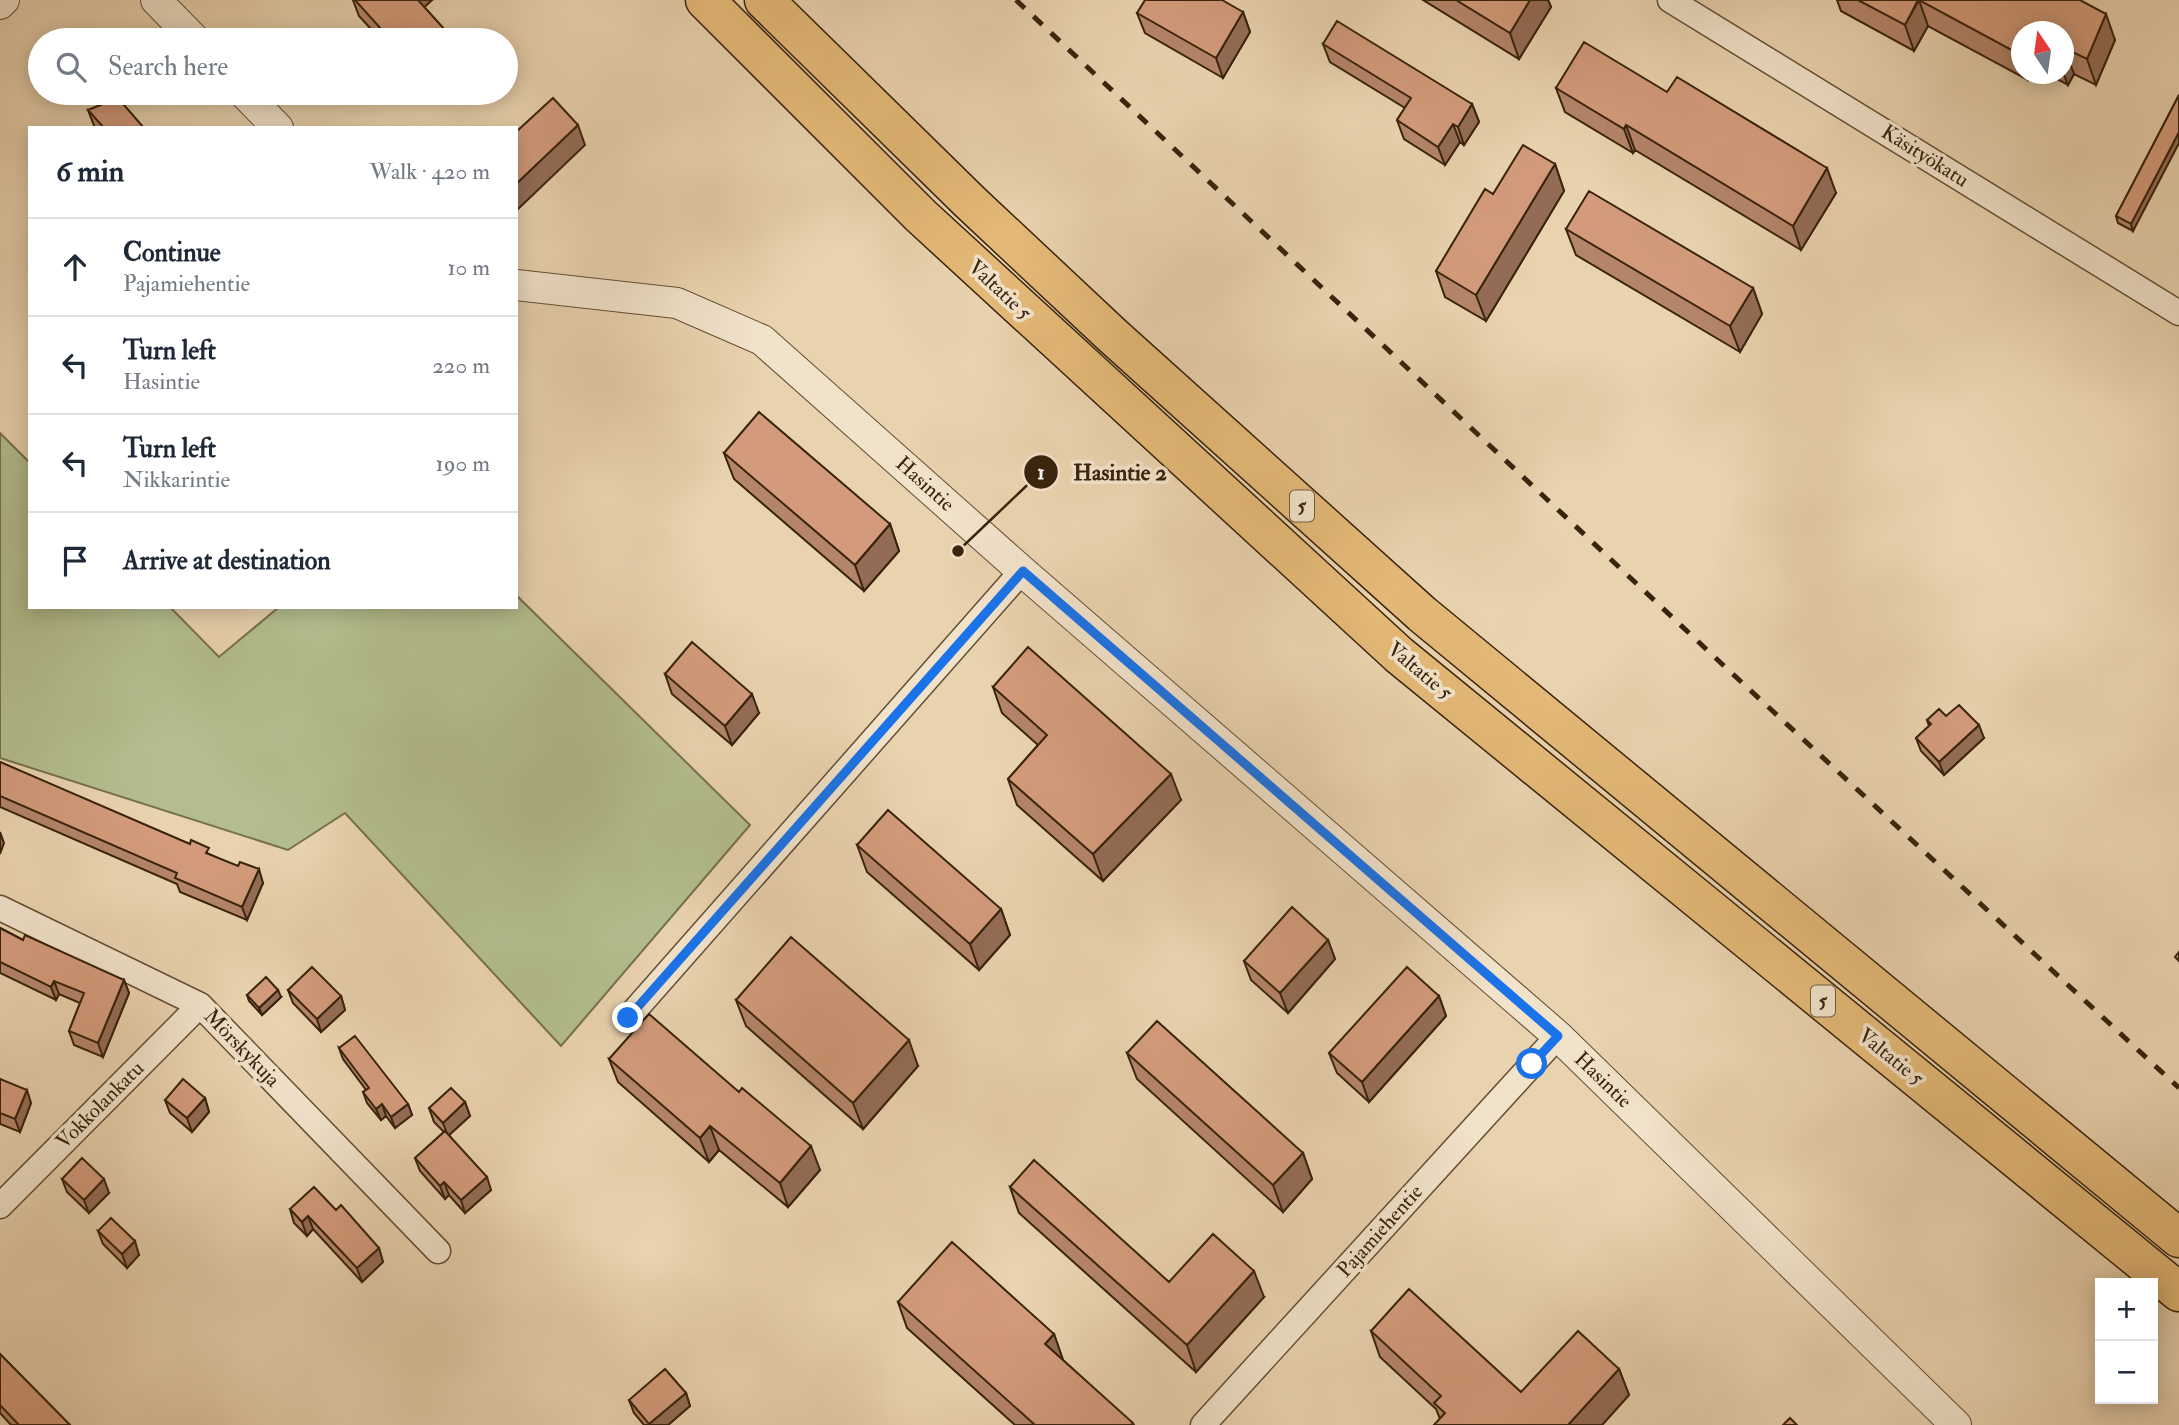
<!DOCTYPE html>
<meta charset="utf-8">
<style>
:root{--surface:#fff;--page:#f6f6f7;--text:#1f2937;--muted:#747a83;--line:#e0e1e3}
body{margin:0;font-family:"IM FELL Double Pica",serif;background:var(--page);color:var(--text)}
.controls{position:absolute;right:21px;bottom:21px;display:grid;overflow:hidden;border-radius:0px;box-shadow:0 4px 18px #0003}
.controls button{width:63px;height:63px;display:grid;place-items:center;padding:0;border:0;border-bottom:2px solid var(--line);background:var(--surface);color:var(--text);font:35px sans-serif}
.compass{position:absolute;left:2011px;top:21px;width:63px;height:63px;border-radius:50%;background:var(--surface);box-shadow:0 4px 18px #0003;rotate:347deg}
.stop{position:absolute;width:21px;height:21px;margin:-16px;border:5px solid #1a73e8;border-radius:50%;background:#fff}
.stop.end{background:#1a73e8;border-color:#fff;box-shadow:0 2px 7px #0008}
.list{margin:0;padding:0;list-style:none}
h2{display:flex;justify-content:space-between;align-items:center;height:91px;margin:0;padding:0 28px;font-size:30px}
h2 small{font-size:23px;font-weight:400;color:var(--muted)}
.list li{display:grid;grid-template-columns:46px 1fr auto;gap:21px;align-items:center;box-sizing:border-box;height:98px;padding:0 28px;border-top:2px solid var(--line)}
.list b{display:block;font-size:26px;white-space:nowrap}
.list p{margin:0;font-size:23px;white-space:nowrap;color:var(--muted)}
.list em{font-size:23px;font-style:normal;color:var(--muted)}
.icon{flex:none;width:38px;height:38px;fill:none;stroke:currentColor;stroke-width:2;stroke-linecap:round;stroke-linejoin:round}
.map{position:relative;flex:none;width:2179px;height:1425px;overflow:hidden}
.search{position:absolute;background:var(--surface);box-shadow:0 4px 18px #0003;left:28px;top:28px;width:490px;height:77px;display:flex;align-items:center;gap:18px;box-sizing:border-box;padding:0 24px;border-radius:38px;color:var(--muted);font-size:26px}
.panel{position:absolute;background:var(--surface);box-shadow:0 4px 18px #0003;left:28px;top:126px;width:490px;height:483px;border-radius:0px}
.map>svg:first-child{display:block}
.green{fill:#b3bd8d;stroke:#76704c;stroke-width:2}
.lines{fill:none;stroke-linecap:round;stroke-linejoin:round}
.minor-casing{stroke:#644f34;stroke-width:27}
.tertiary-casing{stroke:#644f34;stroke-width:32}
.trunk-casing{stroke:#38230c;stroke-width:41}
.minor{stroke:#f1e2ca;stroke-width:24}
.tertiary{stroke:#f1e2ca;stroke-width:30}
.trunk{stroke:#e4b977;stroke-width:38}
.rail{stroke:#38230c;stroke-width:5;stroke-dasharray:12 12;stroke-linecap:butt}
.wall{fill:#b5856a;stroke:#38230c;stroke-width:2}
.shaded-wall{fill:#946c56;stroke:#38230c;stroke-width:2}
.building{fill:#d39b7b;stroke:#38230c;stroke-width:2}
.route{stroke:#1a73e8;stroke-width:9}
.labels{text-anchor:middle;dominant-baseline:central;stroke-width:7;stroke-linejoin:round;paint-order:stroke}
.shield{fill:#f1e2ca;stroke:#705c45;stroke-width:2}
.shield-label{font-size:19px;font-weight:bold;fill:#38230c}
.street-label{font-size:21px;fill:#38230c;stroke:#f1e2ca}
.leader{fill:none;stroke:#38230c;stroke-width:2.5}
.callout-dot{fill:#38230c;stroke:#f1e2ca;stroke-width:2.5}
.mark-label{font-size:21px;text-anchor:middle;font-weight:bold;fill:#fff}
.callout-label{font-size:23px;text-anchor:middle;font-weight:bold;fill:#38230c;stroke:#f1e2ca;stroke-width:7;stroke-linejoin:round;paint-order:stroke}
</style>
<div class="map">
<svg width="2179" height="1425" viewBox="0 0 2179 1425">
<rect width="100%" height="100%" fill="#e9d2ae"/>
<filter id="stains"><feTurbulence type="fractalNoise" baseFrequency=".00286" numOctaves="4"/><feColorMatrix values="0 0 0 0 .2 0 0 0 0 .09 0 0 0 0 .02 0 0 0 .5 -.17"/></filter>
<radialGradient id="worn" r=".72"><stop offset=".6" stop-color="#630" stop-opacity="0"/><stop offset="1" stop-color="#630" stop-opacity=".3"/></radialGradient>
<path class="green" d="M0,433L30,463V607H170L219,657L279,607H516V595L750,825L561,1046L345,813L288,850L0,758Z"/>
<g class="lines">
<defs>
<path id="minor" d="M1670,0L2179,313
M0,908L200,1005L438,1251
M628,1018L1022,571
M0,1206L200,1005
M1203,1425L1558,1036"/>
<path id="tertiary" d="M156,0L195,40
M0,4L4,0
M244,93L278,128
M516,285L677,303L762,340L1022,571L1558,1036L1956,1425"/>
<path id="trunk" d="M705,0L921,216L1399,655L2179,1292
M764,0L970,202L1113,336L1422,614L2179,1238"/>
</defs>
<use href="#minor" class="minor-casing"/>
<use href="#tertiary" class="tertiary-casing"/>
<use href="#trunk" class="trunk-casing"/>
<use href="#minor" class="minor"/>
<use href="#tertiary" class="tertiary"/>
<use href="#trunk" class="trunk"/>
<path class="rail" d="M1016,0L1722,664L2179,1088"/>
</g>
<path class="wall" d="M353,0H432L424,7L454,40H381L359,16Z
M1423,0H1548L1551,7L1519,59Z
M1837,0H2080L2115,40L2096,85L2074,74L2068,85L2048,74H2063V32H2021V74H2032L2028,80L1928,26L1914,51L1841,11Z
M1243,12L1250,32L1223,78L1145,33L1137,13Z
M1323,44L1472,104L1479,122L1464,145L1460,142L1445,165L1404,139L1397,120L1405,108L1330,62Z
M1556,88L1836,193L1801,250L1635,150L1633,153L1565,112Z
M2179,95L2133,231L2118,223L2116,216Z
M88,110L144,128H95Z
M1555,164L1564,191L1486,321L1445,297L1436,271L1493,194Z
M1566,229L1753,288L1762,314L1740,352L1576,255Z
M724,453L890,524L899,551L864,591L734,479Z
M665,674L759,713L732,745L672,694Z
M993,687L1181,800L1103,881L1017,805L1008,779L1038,745L1002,713Z
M1946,716L1984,738L1944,775L1921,751L1916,738L1929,726L1927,720Z
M0,762L211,855L263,883L247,920L180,892L177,884L0,807Z
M857,845L1001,909L1010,935L979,970L867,872Z
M0,928L23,940L124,980L129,993L103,1057L74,1045L69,1031L80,1003L59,994L56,1000L0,973Z
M1328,940L1335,959L1288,1013L1251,980L1244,961Z
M288,990L341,996L345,1010L321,1032L293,1003Z
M247,995L281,997L262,1015L249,1001Z
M1439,996L1446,1016L1369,1102L1337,1073L1329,1053Z
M736,1000L918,1066L863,1129L746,1026Z
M339,1048L408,1104L412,1115L395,1128L386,1116L381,1120L367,1103L363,1092L366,1090L343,1059Z
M1127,1053L1303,1153L1312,1179L1283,1212L1137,1079Z
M609,1059L820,1170L788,1207L719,1150L709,1162L618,1082Z
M0,1079L31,1103L20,1132L0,1124Z
M205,1098L209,1112L192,1132L170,1113L165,1100Z
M465,1102L470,1116L449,1135L491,1190L465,1213L449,1195L445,1199L420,1171L415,1158L444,1132L434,1122L429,1108Z
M62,1179L109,1193L89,1213L67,1192Z
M1010,1187L1169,1282L1264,1297L1196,1372L1019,1213Z
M290,1209L336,1210L379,1248L383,1262L362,1282L313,1229L307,1236L294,1223Z
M98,1231L139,1255L127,1268L103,1244Z
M898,1302L1054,1334L1063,1360L1134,1425H1015L907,1328Z
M1371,1331L1521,1392L1619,1369L1629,1395L1602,1425H1434L1440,1419L1436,1409L1380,1357Z
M0,1354L70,1425H11L0,1413Z
M686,1393L690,1406L668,1425H644L634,1413L629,1400Z"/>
<path class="shaded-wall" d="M414,0H432L419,12Z
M1530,0H1548L1551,7L1519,59L1510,33Z
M1919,0L1928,26L1914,51L1905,25Z
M1243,12L1250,32L1223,78L1216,58Z
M2106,14L2115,40L2096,85L2087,59Z
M2064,48L2074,74L2068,85L2063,72V50Z
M2026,74H2032L2028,80Z
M430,93H437L431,97Z
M1472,104L1479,122L1464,145L1458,127Z
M1453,124L1460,142L1445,165L1438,147Z
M578,125L585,145L516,211V184Z
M1626,125L1635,150L1633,153L1624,129Z
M2179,132V143L2133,231L2131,224Z
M1555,164L1564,191L1486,321L1476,295Z
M1827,168L1836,193L1801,250L1793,226Z
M1753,288L1762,314L1740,352L1730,326Z
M890,524L899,551L864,591L855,565Z
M752,694L759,713L732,745L725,726Z
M1979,725L1984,738L1944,775L1939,762Z
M1171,774L1181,800L1103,881L1093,854Z
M0,832L4,843L0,854Z
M259,869L263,883L247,920L242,907Z
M1001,909L1010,935L979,970L970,944Z
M1328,940L1335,959L1288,1013L1280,993Z
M124,980L129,993L103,1057L98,1043Z
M54,981L59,994L56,1000L51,987Z
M278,990L281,997L262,1015L259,1008Z
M341,996L345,1010L321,1032L317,1019Z
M1439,996L1446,1016L1369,1102L1362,1082Z
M909,1040L918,1066L863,1129L853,1103Z
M27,1090L31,1103L20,1132L15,1119Z
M205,1098L209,1112L192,1132L187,1118Z
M465,1102L470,1116L448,1136L443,1123Z
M382,1104L386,1116L381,1120L376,1109Z
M408,1104L412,1115L395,1128L391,1117Z
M710,1126L719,1150L709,1162L700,1138Z
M811,1146L820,1170L788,1207L780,1183Z
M1303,1153L1312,1179L1283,1212L1273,1185Z
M487,1177L491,1190L465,1213L461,1200Z
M104,1179L109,1193L89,1213L84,1200Z
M444,1182L449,1195L445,1199L440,1186Z
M308,1216L313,1229L307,1236L302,1222Z
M135,1241L139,1255L127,1268L122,1254Z
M379,1248L383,1262L362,1282L357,1268Z
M1254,1271L1264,1297L1196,1372L1187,1345Z
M1054,1334L1063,1360L1045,1344Z
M1619,1369L1629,1395L1602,1425H1568Z
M686,1393L690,1406L668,1425H650L649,1424Z"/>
<path class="building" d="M355,0H418L454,40H391Z
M1145,0H1222L1243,12L1216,58L1137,13Z
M1456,0H1530L1510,33Z
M1858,0H1918L1905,25Z
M1919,0H2080L2106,14L2087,59L2064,48L2063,50V32H2021V49L2019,54Z
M1337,21L1472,104L1458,127L1453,124L1438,147L1397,120L1411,98L1323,44Z
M1584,42L1667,92L1677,77L1827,168L1793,226L1626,125L1624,129L1556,88Z
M2179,95V132L2131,224L2116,216Z
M118,98L144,128H104L88,110Z
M553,98L578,125L516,184V132Z
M1523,145L1555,164L1476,295L1436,271L1485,189L1493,194Z
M1589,191L1753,288L1730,326L1566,229Z
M759,412L890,524L855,565L724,453Z
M692,642L752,694L725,726L665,674Z
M1028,647L1171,774L1093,854L1008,779L1047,735L993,687Z
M1959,705L1979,725L1939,762L1916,738L1931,724L1927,720L1939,709L1946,716Z
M0,762L190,844L191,840L209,848L206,853L238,866L240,862L259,869L242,907L175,878L177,873L0,796Z
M888,810L1001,909L970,944L857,845Z
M1292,907L1328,940L1280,993L1244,961Z
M0,928L23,940L25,935L124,980L98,1043L69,1031L84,993L54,981L51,987L0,962Z
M791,937L909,1040L853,1103L736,1000Z
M2179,952V961L2175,957Z
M312,967L341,996L317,1019L288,990Z
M1407,967L1439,996L1362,1082L1329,1053Z
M266,977L278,990L259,1008L247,995Z
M649,1014L739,1092L742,1088L811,1146L780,1183L710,1126L700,1138L609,1059Z
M1157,1021L1303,1153L1273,1185L1127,1053Z
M355,1036L408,1104L391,1117L382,1104L376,1109L363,1092L369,1088L339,1048Z
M0,1079L27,1090L15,1119L0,1113Z
M183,1079L205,1098L187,1118L165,1100Z
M451,1088L465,1102L443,1123L429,1108Z
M445,1131L487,1177L461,1200L444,1182L440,1186L415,1158Z
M82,1158L104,1179L84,1200L62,1179Z
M1034,1160L1169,1282L1213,1234L1254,1271L1187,1345L1010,1187Z
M314,1187L336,1210L341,1205L379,1248L357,1268L308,1216L302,1222L290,1209Z
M111,1218L135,1241L122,1254L98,1231Z
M952,1242L1054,1334L1045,1344L1133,1423L1131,1425H1035L898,1302Z
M1409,1289L1521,1392L1578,1331L1619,1369L1568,1425H1434L1445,1413L1434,1403L1441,1396L1371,1331Z
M0,1354L70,1425H19L0,1405Z
M665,1369L686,1393L649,1424L629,1400Z
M1790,1418L1797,1425H1783Z"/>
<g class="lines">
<path class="route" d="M628,1018L1023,571L1558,1036L1532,1064"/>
</g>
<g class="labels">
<g class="shield">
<rect x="1290" y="490.5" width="24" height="31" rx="5"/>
<rect x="1811" y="985.5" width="24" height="31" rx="5"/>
</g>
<g class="shield-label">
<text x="1302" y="506">5</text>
<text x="1823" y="1001">5</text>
</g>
<g class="street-label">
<text transform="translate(1925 156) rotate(32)">Käsityökatu</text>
<text transform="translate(1000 290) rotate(43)">Valtatie 5</text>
<text transform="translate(925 484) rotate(42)">Hasintie</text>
<text transform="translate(1420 671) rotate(40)">Valtatie 5</text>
<text transform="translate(242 1048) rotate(46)">Mörskykuja</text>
<text transform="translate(1891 1057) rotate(39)">Valtatie 5</text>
<text transform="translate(1603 1080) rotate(44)">Hasintie</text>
<text transform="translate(100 1105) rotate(-45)">Vokkolankatu</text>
<text transform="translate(1380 1231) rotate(-48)">Pajamiehentie</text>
</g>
</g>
<path class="leader" d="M958 551L1041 472"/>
<g class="callout-dot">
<circle cx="958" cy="551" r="7"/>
<circle cx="1041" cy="472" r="18"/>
</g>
<g class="mark-label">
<text x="1041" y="479">1</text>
</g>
<g class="callout-label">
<text x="1120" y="480">Hasintie 2</text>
</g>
<rect width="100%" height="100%" filter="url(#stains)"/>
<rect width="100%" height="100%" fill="url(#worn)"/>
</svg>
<div class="controls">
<button>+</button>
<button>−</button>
</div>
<svg class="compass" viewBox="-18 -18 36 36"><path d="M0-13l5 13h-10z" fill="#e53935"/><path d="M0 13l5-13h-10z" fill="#747a83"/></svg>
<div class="stop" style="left:1532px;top:1064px"></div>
<div class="stop end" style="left:628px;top:1018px"></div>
<div class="search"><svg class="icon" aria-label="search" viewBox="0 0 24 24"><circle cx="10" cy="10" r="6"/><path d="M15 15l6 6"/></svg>Search here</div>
<section class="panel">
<h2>6 min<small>Walk · 420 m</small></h2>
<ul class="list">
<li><svg class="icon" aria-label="ahead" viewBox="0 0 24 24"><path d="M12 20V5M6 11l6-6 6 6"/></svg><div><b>Continue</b><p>Pajamiehentie</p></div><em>10 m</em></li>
<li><svg class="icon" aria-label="left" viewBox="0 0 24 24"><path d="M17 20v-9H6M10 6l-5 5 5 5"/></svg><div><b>Turn left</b><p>Hasintie</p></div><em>220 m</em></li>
<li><svg class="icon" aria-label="left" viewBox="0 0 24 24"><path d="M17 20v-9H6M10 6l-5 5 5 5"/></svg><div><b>Turn left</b><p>Nikkarintie</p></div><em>190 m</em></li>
<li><svg class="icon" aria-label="arrive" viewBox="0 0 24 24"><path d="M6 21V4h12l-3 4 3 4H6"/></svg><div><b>Arrive at destination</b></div></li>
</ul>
</section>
</div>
